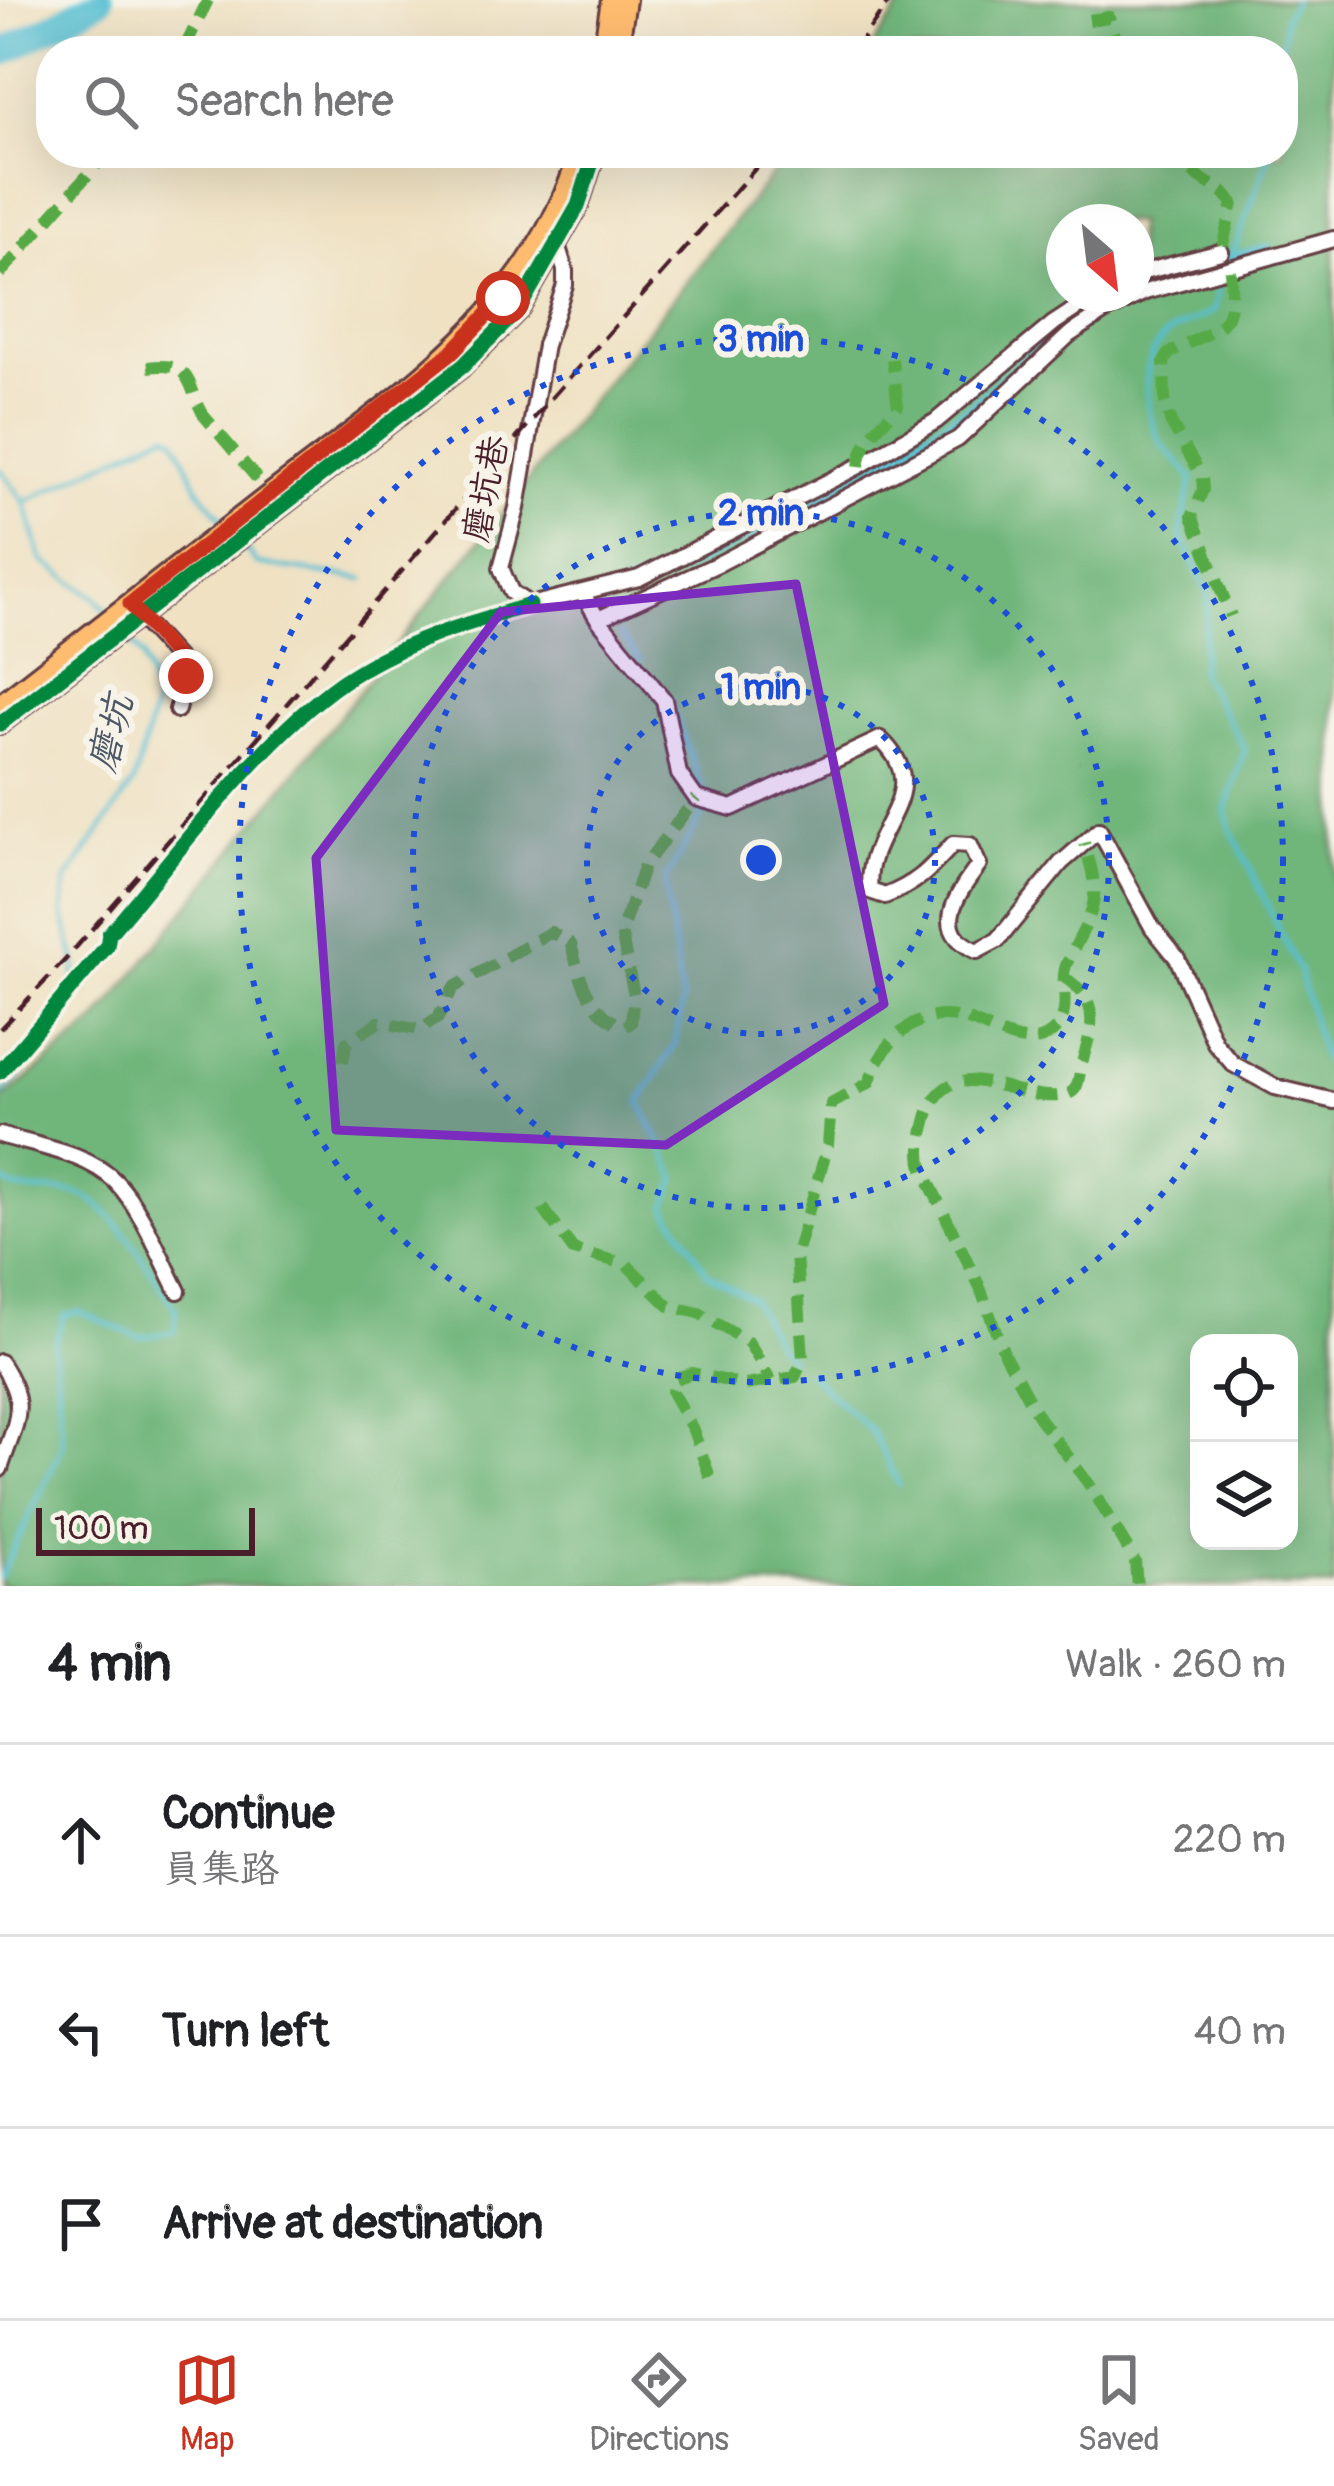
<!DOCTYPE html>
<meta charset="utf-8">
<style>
:root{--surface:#fff;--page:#f6f6f6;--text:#202124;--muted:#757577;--line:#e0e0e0;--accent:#c8321e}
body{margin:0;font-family:Pangolin,"LXGW WenKai TC",sans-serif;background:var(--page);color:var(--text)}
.controls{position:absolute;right:36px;bottom:36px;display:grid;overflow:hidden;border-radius:24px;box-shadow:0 12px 48px #0002}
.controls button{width:108px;height:108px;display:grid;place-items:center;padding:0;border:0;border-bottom:3px solid var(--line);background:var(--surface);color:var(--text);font:60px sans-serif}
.compass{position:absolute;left:1046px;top:204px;width:108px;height:108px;border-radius:50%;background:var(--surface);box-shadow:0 12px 48px #0002;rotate:152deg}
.scale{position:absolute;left:36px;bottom:30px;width:219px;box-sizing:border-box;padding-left:12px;border:6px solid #4a1f2b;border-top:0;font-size:33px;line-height:42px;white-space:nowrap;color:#4a1f2b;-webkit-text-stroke:9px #f7f3e8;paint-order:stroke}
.stop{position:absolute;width:36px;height:36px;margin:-27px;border:9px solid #c8321e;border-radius:50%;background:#fff}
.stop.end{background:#c8321e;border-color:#fff;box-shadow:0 3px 12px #0008}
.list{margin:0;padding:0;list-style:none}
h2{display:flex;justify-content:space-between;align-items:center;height:156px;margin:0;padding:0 48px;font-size:51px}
h2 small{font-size:39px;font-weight:400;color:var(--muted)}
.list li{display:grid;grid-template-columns:78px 1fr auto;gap:36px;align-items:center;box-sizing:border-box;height:192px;padding:0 48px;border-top:3px solid var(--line)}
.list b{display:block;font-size:45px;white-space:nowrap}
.list p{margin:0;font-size:39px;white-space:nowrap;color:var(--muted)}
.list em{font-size:39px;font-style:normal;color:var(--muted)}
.icon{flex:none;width:66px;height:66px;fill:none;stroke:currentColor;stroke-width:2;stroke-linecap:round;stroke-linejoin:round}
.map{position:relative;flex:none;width:1334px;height:1586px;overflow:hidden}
.search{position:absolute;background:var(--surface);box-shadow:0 12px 48px #0002;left:36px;right:36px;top:36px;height:132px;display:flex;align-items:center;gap:30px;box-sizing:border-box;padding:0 42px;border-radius:48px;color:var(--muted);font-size:45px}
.sheet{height:732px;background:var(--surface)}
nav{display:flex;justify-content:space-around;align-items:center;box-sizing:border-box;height:168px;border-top:3px solid var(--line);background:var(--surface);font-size:33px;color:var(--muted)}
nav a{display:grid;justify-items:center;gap:6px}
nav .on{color:var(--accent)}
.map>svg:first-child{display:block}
.forest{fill:#70b57a;stroke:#5d6a52;stroke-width:3;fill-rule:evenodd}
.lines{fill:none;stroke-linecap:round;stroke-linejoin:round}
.stream{stroke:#56bfd3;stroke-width:4.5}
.canal{stroke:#56bfd3;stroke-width:15}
.river{stroke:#56bfd3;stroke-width:27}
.minor-casing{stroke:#633c42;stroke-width:20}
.major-casing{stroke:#633c42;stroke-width:24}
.minor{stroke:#fff;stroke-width:14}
.major{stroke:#febc70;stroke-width:18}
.rail{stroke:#4a1f2b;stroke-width:4.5;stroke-dasharray:18 9;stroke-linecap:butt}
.quiet{stroke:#57aa44;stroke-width:12;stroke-dasharray:24 12;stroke-linecap:butt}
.cycleway-casing{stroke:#f7f3e8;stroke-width:22}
.cycleway{stroke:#00873e;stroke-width:15}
.route{stroke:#c8321e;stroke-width:15}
.marked{fill:#7b2cbf;fill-opacity:0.2;stroke:#7b2cbf;stroke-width:9;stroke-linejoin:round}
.ring{fill:none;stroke:#1d4ed8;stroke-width:6;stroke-dasharray:6 12}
.labels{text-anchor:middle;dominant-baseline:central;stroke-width:12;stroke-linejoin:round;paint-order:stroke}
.street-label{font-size:36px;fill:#4a1f2b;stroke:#f7f3e8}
.water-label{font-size:39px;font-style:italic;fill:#4e5766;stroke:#f7f3e8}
.centre{fill:#1d4ed8;stroke:#f7f3e8;stroke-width:6}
.ring-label{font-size:36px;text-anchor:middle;font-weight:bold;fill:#1d4ed8;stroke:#f7f3e8;stroke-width:12;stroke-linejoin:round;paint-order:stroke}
</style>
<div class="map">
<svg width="1334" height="1586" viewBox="0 0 1334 1586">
<rect width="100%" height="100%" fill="#f7f3e8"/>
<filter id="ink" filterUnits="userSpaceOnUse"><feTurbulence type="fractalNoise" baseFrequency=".00833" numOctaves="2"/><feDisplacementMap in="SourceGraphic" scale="24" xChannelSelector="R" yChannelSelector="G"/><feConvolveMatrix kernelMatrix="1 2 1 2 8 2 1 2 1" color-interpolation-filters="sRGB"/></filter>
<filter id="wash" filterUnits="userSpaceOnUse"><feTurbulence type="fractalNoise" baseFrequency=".004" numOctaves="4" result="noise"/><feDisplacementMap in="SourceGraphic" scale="48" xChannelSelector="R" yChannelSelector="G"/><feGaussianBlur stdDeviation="2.7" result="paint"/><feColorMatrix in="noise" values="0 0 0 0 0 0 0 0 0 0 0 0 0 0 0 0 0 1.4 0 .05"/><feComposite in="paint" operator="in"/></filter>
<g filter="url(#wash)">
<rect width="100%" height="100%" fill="#efe1c2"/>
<path class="forest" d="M905,0H1334V1586H0V1101L95,1023L789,153H1283V51H869ZM1064,222H1136V294H1064ZM1199,1343H1289V1541H1199Z"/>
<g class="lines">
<path class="stream" d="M1282,51L1285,16L1294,0
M1222,266L1236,245L1270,153
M1219,277L1215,310C1200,319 1177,326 1165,336C1136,361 1145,425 1167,451C1176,461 1184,465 1192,478L1180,534L1209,595L1200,673L1245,749L1226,810L1230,827L1299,971L1323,1059L1334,1065
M0,469L25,502L42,560L97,599L108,613
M25,502L166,433L175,438L199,490L223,520
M243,546L257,564L364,579
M620,634L641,661
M669,699L705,795
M708,805L665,881L682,1002L675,1045L640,1102L677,1178L666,1206L708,1274L752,1299L779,1348L791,1358
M0,1097L50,1042L72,1000L76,964L63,912L66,881L134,782L156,700L142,656L126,636
M0,1179C22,1199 56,1185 82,1195C117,1209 155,1279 177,1311L174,1332L139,1337L79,1312L64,1315L54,1346L63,1446L0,1577
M808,1373L872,1432L899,1485"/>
<path class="canal" d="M1136,284L1267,251
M597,602L663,576L851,482L971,411L1080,313L1117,294"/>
<path class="river" d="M0,54L100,0"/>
</g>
</g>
<g filter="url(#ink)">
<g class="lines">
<defs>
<path id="minor" d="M557,244L565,270V285L545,345L517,508L501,568L511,592L530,605L639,578L859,466L936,421L1054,323L1098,294
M1136,274L1221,252
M583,594L598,619L664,700L679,774L696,798L732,808L880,739C939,793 861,831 870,891L885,896C918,883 929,870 953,844L970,845L979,865C957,894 930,931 977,951L998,940L1061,863L1099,830L1152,927L1177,958L1215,1043L1233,1064L1275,1087L1334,1101
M136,613L184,666L186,676L177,710
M598,619L720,563L958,439L1069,335L1104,312L1145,292L1334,239
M0,1135C36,1146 88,1153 116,1182C141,1208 161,1258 178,1291
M0,1362C31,1408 15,1421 0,1469"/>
<path id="major" d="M603,51L611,0
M618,51L626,0
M0,704C89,635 178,566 266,497C394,397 529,316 579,153
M0,724L463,366L519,309L578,206L595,153"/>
</defs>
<use href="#minor" class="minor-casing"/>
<use href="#major" class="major-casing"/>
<use href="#minor" class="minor"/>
<use href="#major" class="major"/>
<path class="rail" d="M854,51L890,0
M0,1029L66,959L554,395L769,153"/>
<path class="quiet" d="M1089,20L1109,17L1120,51
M183,51L208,0
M1161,153L1224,193L1233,203L1221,252
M1230,270C1235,337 1221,323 1169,354L1164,362L1165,402L1171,423L1202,477L1203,490L1192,516L1231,616
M0,274L107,153
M148,367C196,360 186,388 205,417L270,494
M859,466C863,438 880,426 898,406L892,359
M1064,977C1103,1003 1092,1028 1081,1066C1078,1079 1080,1092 1064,1095C1020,1106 948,1044 927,1118C922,1137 918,1152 924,1172L979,1285L1005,1356L1039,1418L1088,1483L1135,1561L1137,1586
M343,1062L346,1043L379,1022L420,1030L438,1018L453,988L551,932L571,944C580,978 588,1012 624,1027L631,1023L634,995L621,932L644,866L696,798
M543,1208L573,1250L626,1264L669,1306L699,1313L749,1343L771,1381
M710,1477L693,1430L672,1392L675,1379L692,1373L745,1385L795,1377L803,1359L796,1254L828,1145L831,1104L869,1083C881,1046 911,1010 956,1017C985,1021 1032,1061 1058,1026C1072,1007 1058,982 1067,963C1093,909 1104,905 1084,843"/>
<defs>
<path id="cycleway" d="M0,724L463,366L519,309L578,206L595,153
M0,1072L107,946L109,934C178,854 257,742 342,682C398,643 465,624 530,605"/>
</defs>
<use href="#cycleway" class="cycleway-casing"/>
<use href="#cycleway" class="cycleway"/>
</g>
</g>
<g class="lines" filter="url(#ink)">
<path class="route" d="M186,676L184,666L130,604L452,352L503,298"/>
</g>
<path class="marked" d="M796,584L884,1004L666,1145L336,1130L316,858L501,612Z"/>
<g class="ring">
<circle cx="761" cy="860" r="174"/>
<circle cx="761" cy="860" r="348"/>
<circle cx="761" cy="860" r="522"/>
</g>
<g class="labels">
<g class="street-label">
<text transform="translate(486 489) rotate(-79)">磨坑巷</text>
</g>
<g class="water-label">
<text transform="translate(111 734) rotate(-76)">磨坑</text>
</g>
</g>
<circle cx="761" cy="860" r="18" class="centre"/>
<g class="ring-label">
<text x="761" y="351">3 min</text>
<text x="761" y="525">2 min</text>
<text x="761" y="699">1 min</text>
</g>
</svg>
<div class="controls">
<button><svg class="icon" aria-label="locate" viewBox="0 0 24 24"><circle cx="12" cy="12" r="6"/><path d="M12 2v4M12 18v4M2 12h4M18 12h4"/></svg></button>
<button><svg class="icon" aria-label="layers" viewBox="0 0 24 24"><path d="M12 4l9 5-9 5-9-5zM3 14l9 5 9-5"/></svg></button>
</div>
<svg class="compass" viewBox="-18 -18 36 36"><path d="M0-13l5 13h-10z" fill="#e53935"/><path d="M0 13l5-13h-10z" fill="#757577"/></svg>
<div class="scale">100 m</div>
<div class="stop" style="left:503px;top:298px"></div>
<div class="stop end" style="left:186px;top:676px"></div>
<div class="search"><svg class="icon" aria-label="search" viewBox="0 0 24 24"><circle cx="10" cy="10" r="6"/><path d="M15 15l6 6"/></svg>Search here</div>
</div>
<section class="sheet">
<h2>4 min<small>Walk · 260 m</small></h2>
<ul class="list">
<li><svg class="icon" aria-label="ahead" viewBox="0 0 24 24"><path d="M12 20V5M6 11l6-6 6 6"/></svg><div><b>Continue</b><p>員集路</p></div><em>220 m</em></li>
<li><svg class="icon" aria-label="left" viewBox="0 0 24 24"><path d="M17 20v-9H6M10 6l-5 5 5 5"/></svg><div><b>Turn left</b></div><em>40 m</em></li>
<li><svg class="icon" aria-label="arrive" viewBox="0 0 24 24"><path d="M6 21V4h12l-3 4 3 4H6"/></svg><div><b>Arrive at destination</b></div></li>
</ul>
</section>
<nav>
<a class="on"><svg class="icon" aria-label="map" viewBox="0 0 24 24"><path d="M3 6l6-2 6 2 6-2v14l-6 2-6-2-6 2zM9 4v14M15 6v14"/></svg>Map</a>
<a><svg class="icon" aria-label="directions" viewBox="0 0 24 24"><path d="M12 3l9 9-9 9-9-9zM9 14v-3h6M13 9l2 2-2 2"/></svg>Directions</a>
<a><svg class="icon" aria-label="saved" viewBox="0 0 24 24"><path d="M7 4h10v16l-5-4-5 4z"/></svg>Saved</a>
</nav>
